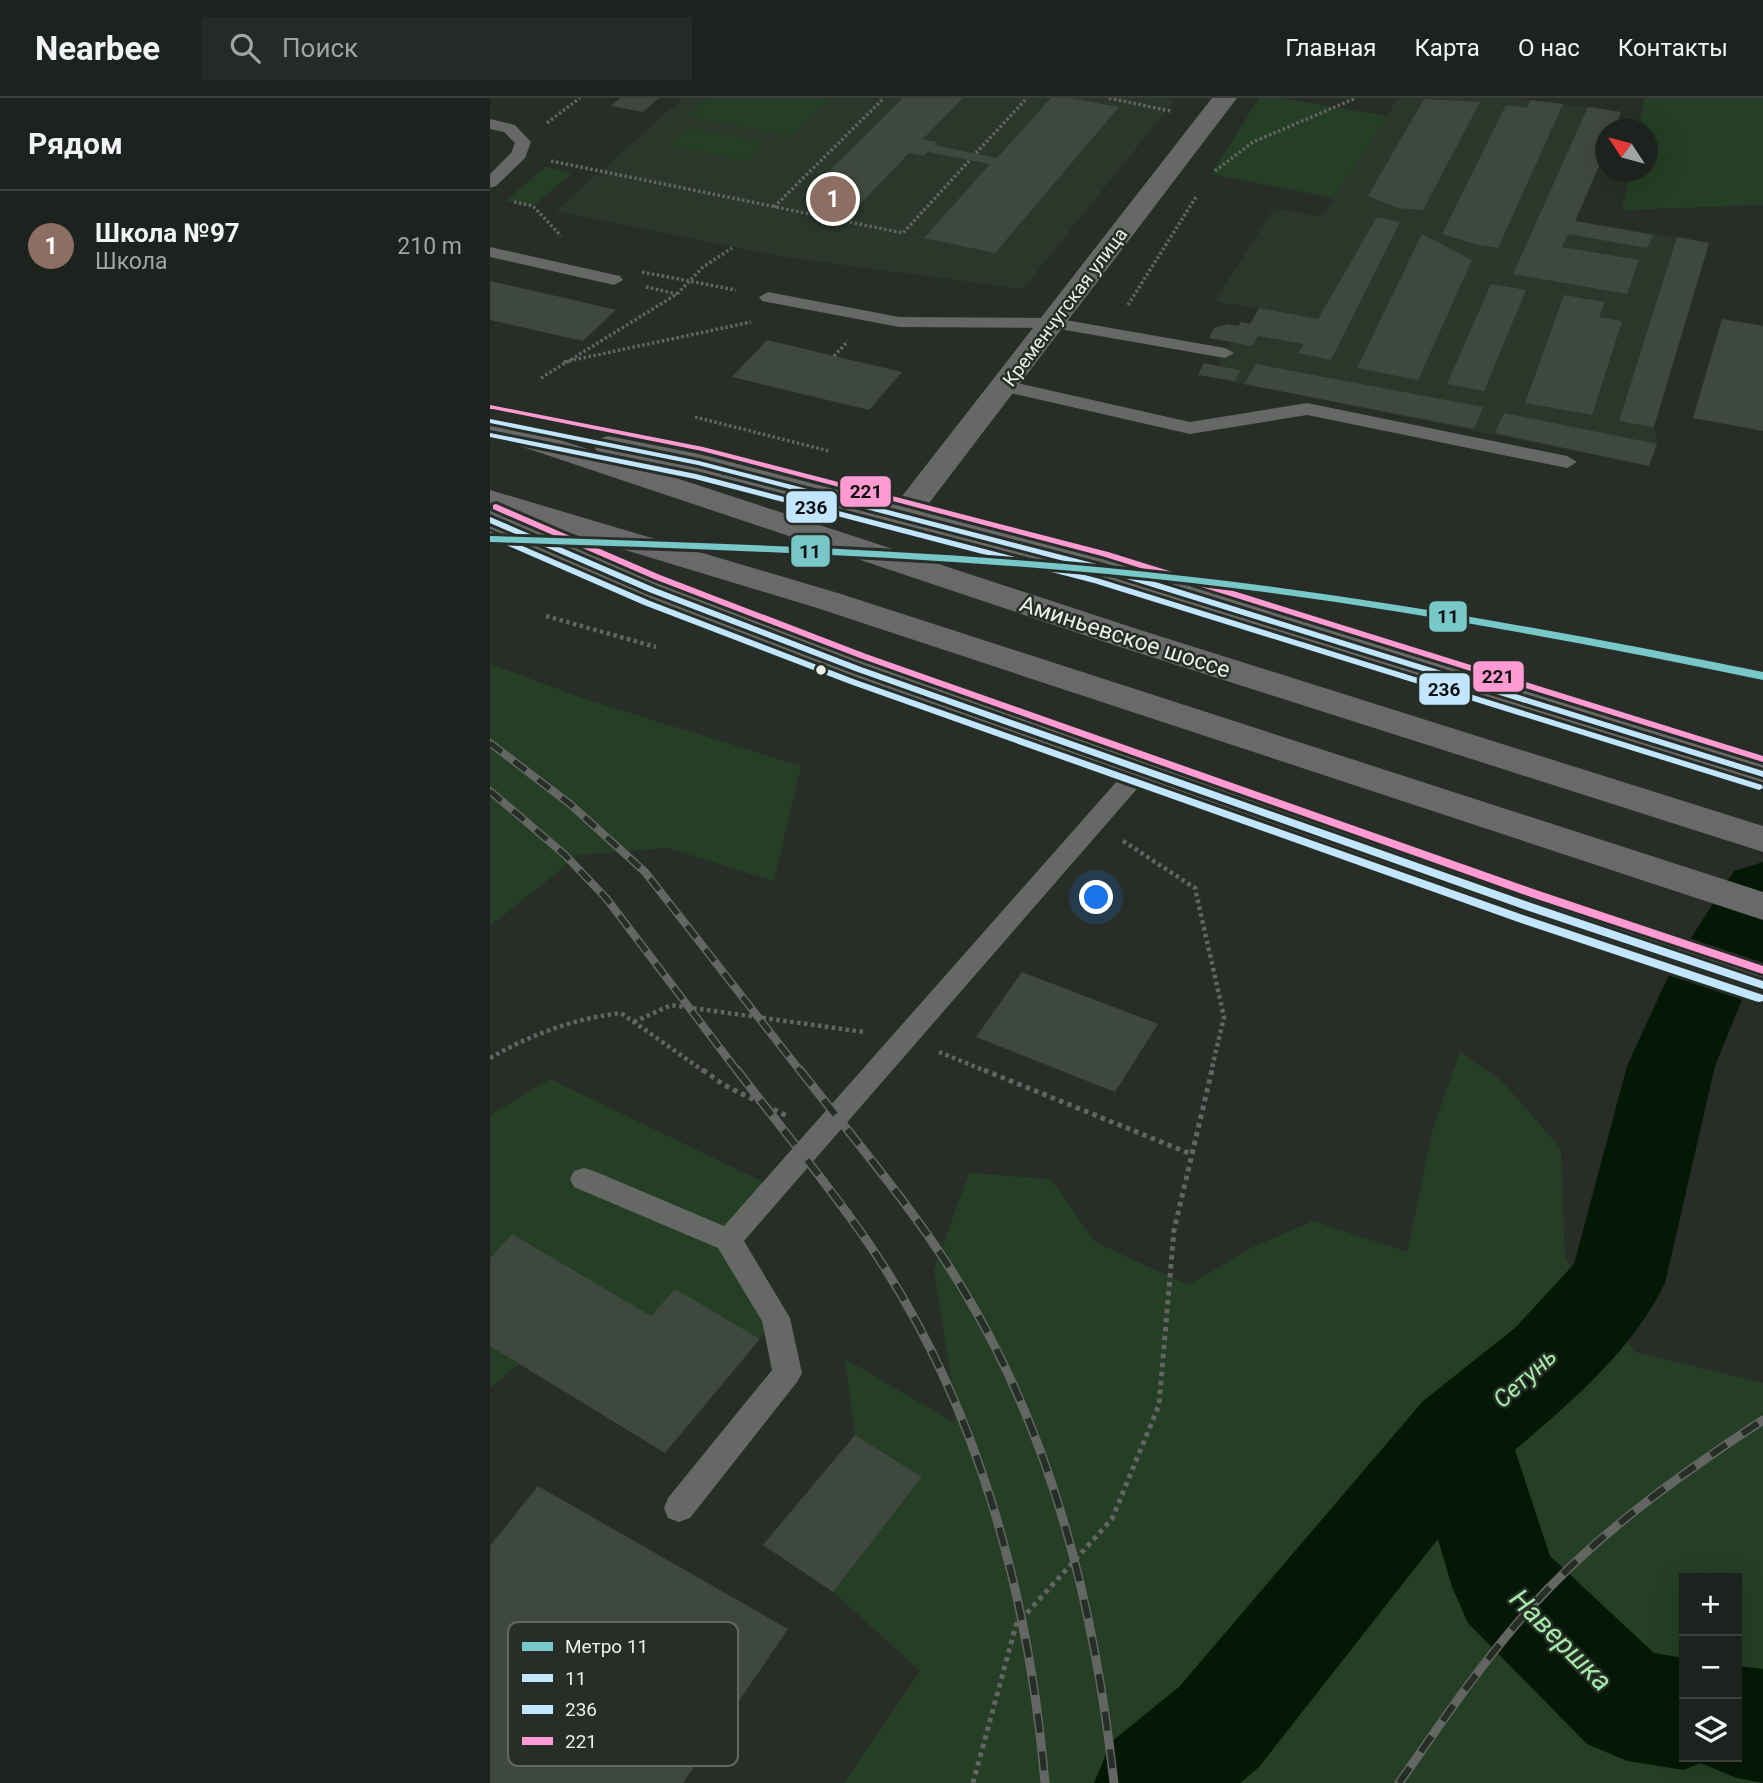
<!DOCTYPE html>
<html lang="ru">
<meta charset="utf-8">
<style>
:root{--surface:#1e221e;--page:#262a27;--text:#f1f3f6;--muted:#a1a4a4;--line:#3c3f3c;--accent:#a6aba6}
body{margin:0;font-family:Roboto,sans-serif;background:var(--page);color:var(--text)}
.controls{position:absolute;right:21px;bottom:21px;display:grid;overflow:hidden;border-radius:0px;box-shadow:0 7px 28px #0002}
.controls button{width:63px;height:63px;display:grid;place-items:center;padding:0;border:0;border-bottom:2px solid var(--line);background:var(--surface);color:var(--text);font:35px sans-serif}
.compass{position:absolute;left:1105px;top:21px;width:63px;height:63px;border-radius:50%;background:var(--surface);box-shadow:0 7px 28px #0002;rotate:306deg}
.you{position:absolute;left:607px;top:800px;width:24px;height:24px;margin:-18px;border:5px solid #fff;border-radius:50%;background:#1a73e8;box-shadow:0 0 0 10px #1a73e833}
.badge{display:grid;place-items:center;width:46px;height:46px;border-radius:50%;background:var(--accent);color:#fff;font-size:23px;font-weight:700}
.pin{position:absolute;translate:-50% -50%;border:4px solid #fff;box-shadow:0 2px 7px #0006}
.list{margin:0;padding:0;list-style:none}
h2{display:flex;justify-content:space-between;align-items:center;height:91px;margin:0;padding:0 28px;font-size:30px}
h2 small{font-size:23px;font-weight:400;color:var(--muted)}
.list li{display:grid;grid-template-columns:46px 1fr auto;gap:21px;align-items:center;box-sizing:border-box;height:112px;padding:0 28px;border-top:2px solid var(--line)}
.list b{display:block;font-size:26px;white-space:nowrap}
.list p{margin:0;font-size:23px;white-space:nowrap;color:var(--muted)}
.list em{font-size:23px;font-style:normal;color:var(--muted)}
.icon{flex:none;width:38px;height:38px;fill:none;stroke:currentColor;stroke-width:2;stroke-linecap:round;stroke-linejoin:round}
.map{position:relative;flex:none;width:1273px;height:1685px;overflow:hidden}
header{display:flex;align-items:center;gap:42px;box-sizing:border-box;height:98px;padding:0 35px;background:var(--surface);border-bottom:2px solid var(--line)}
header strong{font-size:33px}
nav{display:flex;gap:38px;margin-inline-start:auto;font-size:24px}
.search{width:490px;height:63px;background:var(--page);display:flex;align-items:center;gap:18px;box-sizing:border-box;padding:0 24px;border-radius:0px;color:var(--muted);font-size:26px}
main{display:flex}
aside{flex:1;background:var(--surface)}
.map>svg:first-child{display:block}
.built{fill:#2b372b}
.green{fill:#243f25;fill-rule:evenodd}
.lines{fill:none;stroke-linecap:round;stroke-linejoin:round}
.river{fill:#051806;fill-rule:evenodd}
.building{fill:#3f483f}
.path-far2{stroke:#636463;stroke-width:3.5;stroke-dasharray:2.5 2.5;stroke-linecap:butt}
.path-far1{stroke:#636463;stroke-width:4.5;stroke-dasharray:3.5 3.5;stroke-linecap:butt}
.path{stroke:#636463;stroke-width:5;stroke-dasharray:4.5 4.5;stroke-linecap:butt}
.service{fill:#656865;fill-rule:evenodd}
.tertiary{fill:#656865;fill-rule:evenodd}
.secondary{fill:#686968;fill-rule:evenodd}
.rail-far1-casing{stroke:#646664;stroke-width:8}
.rail-casing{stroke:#646664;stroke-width:9}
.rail-far1{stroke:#272e27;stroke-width:5;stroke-dasharray:15;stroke-linecap:butt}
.rail{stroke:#272e27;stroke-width:6;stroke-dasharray:19;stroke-linecap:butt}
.bus-1-casing{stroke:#272e27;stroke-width:6}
.bus-2-casing{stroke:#272e27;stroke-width:6}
.bus-3-casing{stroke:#272e27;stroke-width:6}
.bus-1{fill:#c2e6ff;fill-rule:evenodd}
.bus-2{fill:#c2e6ff;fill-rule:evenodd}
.bus-3{fill:#ff9ad2;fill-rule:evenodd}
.metro-1-casing{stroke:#272e27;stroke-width:6}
.metro-1{fill:#78c7c9;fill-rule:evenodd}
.bus-dot{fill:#eaefea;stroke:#272e27;stroke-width:2.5}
.labels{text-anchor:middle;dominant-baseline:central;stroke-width:5;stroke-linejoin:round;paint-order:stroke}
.far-street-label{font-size:19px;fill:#eaefea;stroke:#272e27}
.street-label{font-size:23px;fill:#eaefea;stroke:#272e27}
.water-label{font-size:24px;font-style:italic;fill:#a6eba7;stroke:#272e27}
.near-water-label{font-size:28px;font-style:italic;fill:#a6eba7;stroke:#272e27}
.key{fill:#272e27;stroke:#626862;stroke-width:2}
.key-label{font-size:19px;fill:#eaefea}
.line-badge{stroke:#272e27;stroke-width:2.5}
.pale-badge-label{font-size:19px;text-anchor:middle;font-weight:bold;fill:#111}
</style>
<header>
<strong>Nearbee</strong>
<div class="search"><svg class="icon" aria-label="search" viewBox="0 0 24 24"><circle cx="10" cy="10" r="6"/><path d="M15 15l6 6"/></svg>Поиск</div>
<nav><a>Главная</a><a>Карта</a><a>О нас</a><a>Контакты</a></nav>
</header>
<main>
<aside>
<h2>Рядом<small></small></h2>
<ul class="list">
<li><span class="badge" style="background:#8d6e63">1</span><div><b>Школа №97</b><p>Школа</p></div><em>210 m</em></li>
</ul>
</aside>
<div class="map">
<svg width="1273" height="1685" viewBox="0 0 1273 1685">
<rect width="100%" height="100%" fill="#282d28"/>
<path class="built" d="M193,0H679L684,3L533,191L294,159L66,113Z
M908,0H1025L1131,14L1124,31L1116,32L1115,52L1086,123L1219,145L1164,329L1167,346L1159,368L708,277L714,265L728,268L740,244L719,240L724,230L738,226L748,228L751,224L760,226L769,211L725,203L784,110L832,119Z"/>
<path class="green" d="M218,0H341L301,38L197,18Z
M769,0H791L897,18L844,100L721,76Z
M1154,0H1273V107L1132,112L1140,74H1158V32L1148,31Z
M198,30L276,45L257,63L179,47Z
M55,69L82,75L43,108L16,103Z
M0,566L98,602L311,668L284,783L178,750L89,757L0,828Z
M970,954L1012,983L1071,1051L1075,1161L1145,1254L1273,1285V1685H354L430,1573L343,1494L432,1379L365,1337L355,1261L465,1325L462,1287L444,1172L479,1075L561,1081L605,1144L698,1187L763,1149L823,1123L917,1154L943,1031ZM1194,1480H1247V1659H1194Z
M60,981L284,1089L238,1142L286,1220L270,1241L185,1192L161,1218L22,1137L0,1160V1017Z
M0,1248L29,1266L0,1290Z"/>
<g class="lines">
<path class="river" d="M1273,764V864L1254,897L1225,968L1175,1185C1142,1253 1082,1303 1025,1352L1060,1458L1164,1555L1194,1560V1659H1247V1568L1273,1571V1685L1247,1680L1210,1665L1194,1672L1137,1663L1097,1646L978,1525L962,1489L948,1441L769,1669L750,1685H604L621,1644L689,1589L933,1303L1025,1230L1084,1166L1137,968L1183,868L1244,773Z"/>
</g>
<path class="building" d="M130,0H169L153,14L121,8Z
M413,0H473L433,41L447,44L444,47L507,60L561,0H580L629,9L505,155L434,140L500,66L438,54L434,58L419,55L371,105L318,94Z
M934,1L990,4L933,112L908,110L878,98Z
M1040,2L1073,6L1008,150L984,146L952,136L1016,7L1037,10Z
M1098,9L1131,14L1124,32H1116V52L1085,123L1163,137L1157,150L1078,136L1072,149L1149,162L1137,196L1023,176Z
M887,119L910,124L841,262L808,255L814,246L768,238L762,248L719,240L724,230L738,226L748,228L751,224L760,226L769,210L828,221Z
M932,136L982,162L928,282L867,270Z
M1187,139L1219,145L1164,329L1129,323Z
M0,183L88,203L126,212L93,243L0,222Z
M1001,186L1036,192L994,293L957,286Z
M1074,197L1115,204L1109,219L1132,223L1102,317L1035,305Z
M1232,221L1273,228V333L1203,320Z
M277,242L344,258L412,274L379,312L242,279Z
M714,265L728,268L751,272L745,283L708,277Z
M766,266L993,309L984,331L754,286Z
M1014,315L1167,346L1159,368L1005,335Z
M532,874L668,926L625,994L486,939Z
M22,1136L161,1218L185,1191L270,1241L175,1355L0,1248V1160Z
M365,1337L432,1379L343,1494L273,1447Z
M48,1388L298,1531L193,1685H0V1448Z"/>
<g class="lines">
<path class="path-far2" d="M619,0L680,13
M57,25L90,0
M486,55L537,0
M61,63L413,135L479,63
M725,73L763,44L866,0
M24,104L43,108L71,138
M284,109L394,0
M152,174L246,192
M156,189L187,196
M638,207L706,99
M344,258L358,243
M74,264L261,224
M51,280L187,196L213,169L242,150
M205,319L339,353"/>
<path class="path-far1" d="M56,518L166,549
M633,743L705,790L734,919L721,974
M144,924L181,907L374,934
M449,954L498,974
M0,960C42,936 83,921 131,915L215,974"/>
<path class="path" d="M213,972L234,987L299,1019
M494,972L701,1056
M483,1685L526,1527L622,1421L669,1307L684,1132L722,972"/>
<path class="service" d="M0,21L25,27L41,44L35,60L6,88L0,90V76L21,55L25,45L14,34L0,31Z
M0,149L130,178L133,182L124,187L0,159Z
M278,194L409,219L564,220L735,250L744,255L735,260L564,230L409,229L272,203L269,199Z
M514,282L700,324L817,305L1077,358L1087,364L1077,370L817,317L700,336L507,292L505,288L507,284Z
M651,663L659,665L662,671L659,677L254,1143L300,1220L312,1275L307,1284L200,1420L189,1424L178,1420L174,1410L178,1400L282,1272L272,1223L228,1150L84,1089L80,1081L84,1073L94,1070L104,1073L234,1128L643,665Z"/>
<path class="tertiary" d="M722,0H747L424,425L413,427L402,425L397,418L402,411Z
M0,412L174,485L380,563L1053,799L1273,872V902L1027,819L356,579L150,499L0,434Z"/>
<path class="secondary" d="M0,319L647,531L1273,728V754L624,547L0,338Z
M118,338L209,356L622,463L1273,663V688L600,477L207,374L107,353L103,347L107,341Z
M0,392L351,496L1273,794V822L327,510L0,411Z"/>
<defs>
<path id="rail-far1" d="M0,645L80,706L155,774L311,974
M0,693L75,757L116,800L248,974"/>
<path id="rail" d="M247,972C291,1030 338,1086 379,1146C487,1304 539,1496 555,1685
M310,972C366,1044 427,1114 474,1193C564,1342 605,1513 624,1685
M909,1685C956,1618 1002,1549 1059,1490C1123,1424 1197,1372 1273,1322"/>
</defs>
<use href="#rail-far1" class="rail-far1-casing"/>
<use href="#rail" class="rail-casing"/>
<use href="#rail-far1" class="rail-far1"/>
<use href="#rail" class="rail"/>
<defs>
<path id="bus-1" d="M0,321L209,363L614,468L1273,673V679L608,472L208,367L0,325Z
M0,419L165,490L371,569L1044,806L1273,883V891L1036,812L365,573L159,494L0,425Z"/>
<path id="bus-2" d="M0,335L206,376L610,481L1272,687L1273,690L1269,692L1266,691L604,485L205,381L0,339Z
M0,434L160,503L366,582L1039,819L1273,897V903L1269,904L1265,903L1031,825L360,586L154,507L0,440Z"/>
<path id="bus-3" d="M0,307L213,349L618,454L1273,658V664L612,458L212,353L3,311H0Z
M6,406L170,477L376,556L1049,793L1273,868V876L1041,799L370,560L164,481L3,411V407Z"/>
</defs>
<use href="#bus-1" class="bus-1-casing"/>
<use href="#bus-2" class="bus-2-casing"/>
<use href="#bus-3" class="bus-3-casing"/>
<use href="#bus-1" class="bus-1"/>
<use href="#bus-2" class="bus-2"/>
<use href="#bus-3" class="bus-3"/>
<defs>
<path id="metro-1" d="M0,438C206,445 412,450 618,470C838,491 1056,530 1273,574V582C1056,537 838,497 618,476C413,457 206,451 0,444Z"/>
</defs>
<use href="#metro-1" class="metro-1-casing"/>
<use href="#metro-1" class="metro-1"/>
</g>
<circle class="bus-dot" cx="331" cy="572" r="6"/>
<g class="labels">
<g class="far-street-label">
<text transform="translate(575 209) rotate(-53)">Кременчугская улица</text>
</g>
<g class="street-label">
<text transform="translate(635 539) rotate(18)">Аминьевское шоссе</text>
</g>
<g class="water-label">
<text transform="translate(1035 1280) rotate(-42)">Сетунь</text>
</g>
<g class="near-water-label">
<text transform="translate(1071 1542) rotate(45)">Навершка</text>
</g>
</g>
<rect x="18" y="1524" width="230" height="144" rx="10" class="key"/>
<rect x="32" y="1544" width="31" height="9" fill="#78c7c9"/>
<rect x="32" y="1576" width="31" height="8" fill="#c2e6ff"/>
<rect x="32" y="1607" width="31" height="9" fill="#c2e6ff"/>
<rect x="32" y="1639" width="31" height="8" fill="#ff9ad2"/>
<g class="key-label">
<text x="75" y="1555">Метро 11</text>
<text x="75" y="1587">11</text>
<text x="75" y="1618">236</text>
<text x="75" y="1650">221</text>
</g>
<g class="line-badge">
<rect x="349" y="377" width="53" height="33" rx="7" fill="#ff9ad2"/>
<rect x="295" y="392" width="53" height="34" rx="7" fill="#c2e6ff"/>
<rect x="300" y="436" width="41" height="34" rx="7" fill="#78c7c9"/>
<rect x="938" y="502" width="40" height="33" rx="7" fill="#78c7c9"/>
<rect x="982" y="562" width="53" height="33" rx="7" fill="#ff9ad2"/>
<rect x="928" y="574" width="53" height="34" rx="7" fill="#c2e6ff"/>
</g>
<g class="pale-badge-label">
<text x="376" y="400">221</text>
<text x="321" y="416">236</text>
<text x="320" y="460">11</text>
<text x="958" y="525">11</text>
<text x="1008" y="585">221</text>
<text x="954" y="598">236</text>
</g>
</svg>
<div class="controls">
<button>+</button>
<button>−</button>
<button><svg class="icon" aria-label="layers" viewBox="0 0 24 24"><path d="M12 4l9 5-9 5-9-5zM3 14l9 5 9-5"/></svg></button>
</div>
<svg class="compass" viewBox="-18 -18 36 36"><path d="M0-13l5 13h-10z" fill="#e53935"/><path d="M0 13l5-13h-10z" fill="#a1a4a4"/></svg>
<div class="you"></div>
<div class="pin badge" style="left:343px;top:101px;background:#8d6e63">1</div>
</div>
</main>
